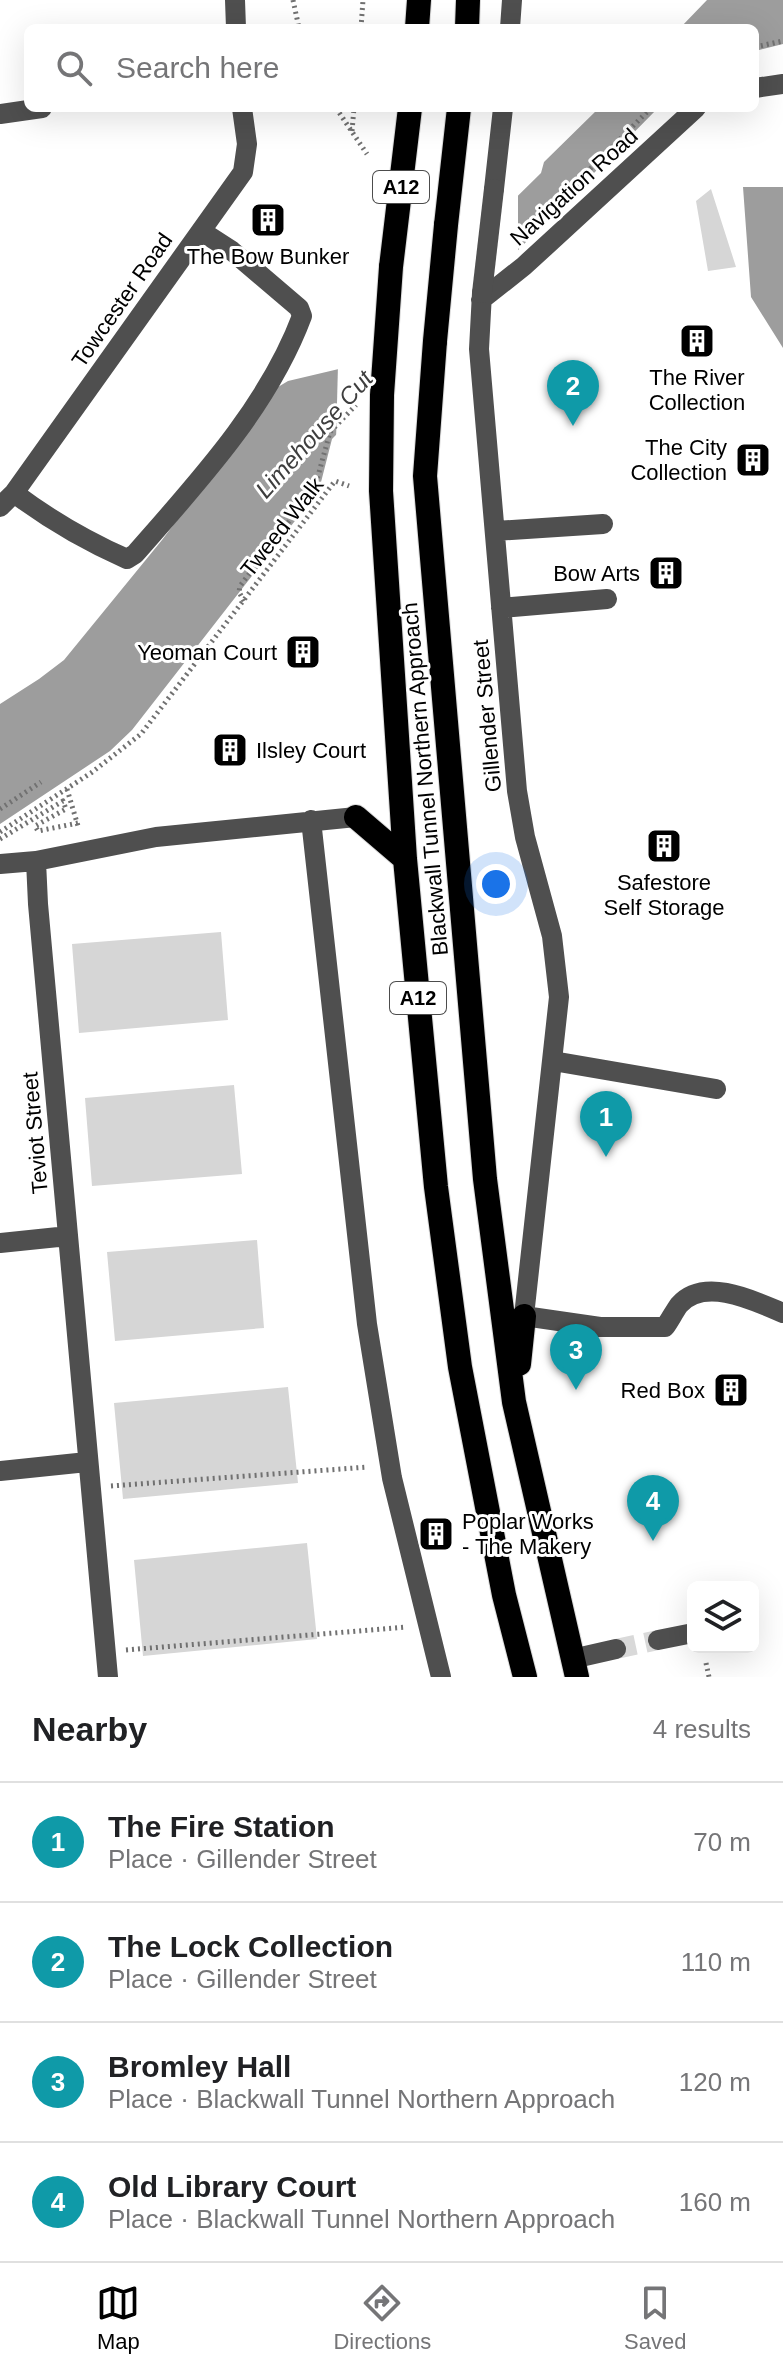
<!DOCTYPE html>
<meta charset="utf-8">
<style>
:root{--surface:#fff;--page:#f2f2f2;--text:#202124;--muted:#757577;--line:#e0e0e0;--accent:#000}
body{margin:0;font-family:Helvetica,sans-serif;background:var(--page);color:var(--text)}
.controls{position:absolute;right:24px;bottom:24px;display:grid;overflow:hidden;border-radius:12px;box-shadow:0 8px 32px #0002}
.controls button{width:72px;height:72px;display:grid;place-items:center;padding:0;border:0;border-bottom:2px solid var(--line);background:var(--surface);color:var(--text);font:40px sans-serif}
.you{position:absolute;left:496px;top:884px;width:28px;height:28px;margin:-20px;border:6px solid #fff;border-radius:50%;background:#1a73e8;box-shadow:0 0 0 12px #1a73e833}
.badge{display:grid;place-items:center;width:52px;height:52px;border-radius:50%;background:var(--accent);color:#fff;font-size:26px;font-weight:700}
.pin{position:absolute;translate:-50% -66px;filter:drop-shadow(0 2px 4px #0008)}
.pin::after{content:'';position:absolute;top:42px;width:28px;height:24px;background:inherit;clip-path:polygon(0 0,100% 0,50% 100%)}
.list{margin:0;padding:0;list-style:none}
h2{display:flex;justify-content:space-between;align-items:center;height:104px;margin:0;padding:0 32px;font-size:34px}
h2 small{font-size:26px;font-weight:400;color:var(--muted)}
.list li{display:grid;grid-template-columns:52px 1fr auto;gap:24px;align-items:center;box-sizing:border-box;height:120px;padding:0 32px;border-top:2px solid var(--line)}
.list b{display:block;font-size:30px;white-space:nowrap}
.list p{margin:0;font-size:26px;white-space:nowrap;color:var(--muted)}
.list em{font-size:26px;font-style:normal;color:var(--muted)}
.icon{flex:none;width:44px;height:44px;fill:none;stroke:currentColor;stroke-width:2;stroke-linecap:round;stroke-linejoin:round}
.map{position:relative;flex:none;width:783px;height:1677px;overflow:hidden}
.search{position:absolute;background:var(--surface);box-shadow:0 8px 32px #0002;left:24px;right:24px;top:24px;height:88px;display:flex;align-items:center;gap:20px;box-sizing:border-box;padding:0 28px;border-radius:12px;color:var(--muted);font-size:30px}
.sheet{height:584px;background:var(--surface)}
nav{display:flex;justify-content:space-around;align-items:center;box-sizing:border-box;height:112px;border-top:2px solid var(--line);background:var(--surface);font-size:22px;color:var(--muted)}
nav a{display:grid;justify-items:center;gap:4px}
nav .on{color:var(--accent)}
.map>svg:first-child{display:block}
.green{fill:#d6d6d6}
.water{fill:#9d9d9d}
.pier{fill:#fff}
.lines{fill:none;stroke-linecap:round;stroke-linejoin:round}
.minor-tunnel{stroke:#d9d9d9;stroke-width:20;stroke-dasharray:20 10;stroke-linecap:butt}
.highway-casing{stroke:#dbdbdb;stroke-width:26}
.path{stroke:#717171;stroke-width:5;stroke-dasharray:2 4;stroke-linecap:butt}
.minor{stroke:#4f4f4f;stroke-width:20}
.highway{stroke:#000;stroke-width:24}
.highway-bridge-casing{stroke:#dbdbdb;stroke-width:26;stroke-linecap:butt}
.minor-bridge{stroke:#4f4f4f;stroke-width:20}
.highway-bridge{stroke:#000;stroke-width:24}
.labels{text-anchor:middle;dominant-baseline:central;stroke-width:6;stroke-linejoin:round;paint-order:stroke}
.shield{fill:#fff;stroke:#4c4c4c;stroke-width:2}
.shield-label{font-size:20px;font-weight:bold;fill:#000}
.street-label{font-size:22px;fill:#000;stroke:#fff}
.poi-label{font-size:22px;fill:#000;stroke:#fff;text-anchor:end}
.water-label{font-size:24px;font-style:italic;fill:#3e3e3e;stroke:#fff}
</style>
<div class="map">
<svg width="783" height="1677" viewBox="0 0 783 1677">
<rect width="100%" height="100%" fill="#fff"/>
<path class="green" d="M711,189L736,267L708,271L696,201Z
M221,932L228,1020L79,1033L72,944Z
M234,1085L242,1174L92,1186L85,1098Z
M257,1240L264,1328L115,1341L107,1252Z
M288,1387L298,1483L123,1499L114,1403Z
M307,1543L317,1639L143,1656L134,1560Z"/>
<path class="water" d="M707,0H783V44L755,51V28H680Z
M599,108H658L332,439L319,490L132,730L110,751L0,824V704L39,679L64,660L162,540L278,387L288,381L343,368L541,173L544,162Z
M743,187H783V348L751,297Z"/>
<path class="pier" d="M518,190V257L336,441L338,365Z"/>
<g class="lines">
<path class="minor-tunnel" d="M616,1649L658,1640"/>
<defs>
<path id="highway" d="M417,28L419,0
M467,28L468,0
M446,225L459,108
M391,267L410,108
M435,341L425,476L485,1179L514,1402L577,1677
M382,395L381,491L405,859L436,1187L460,1367L504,1595L525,1677
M356,817L405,859
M519,1364L524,1316"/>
</defs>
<use href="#highway" class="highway-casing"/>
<path class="path" d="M293,0L299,28
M361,28L363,0
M755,47L783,41
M336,108L367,154
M352,131L354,108
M586,173L651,108
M244,601L239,592L240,586L315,487L330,432L356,405
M67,789L78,826
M0,809L41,782
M0,832L91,773L141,734L335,481L349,486
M0,839L63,801L66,809L35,826L38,831L78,823
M111,1486L368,1467
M126,1650L407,1627
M706,1663L709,1677"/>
<path class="minor" d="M235,0L236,28
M510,28L512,0
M755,88L783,84
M0,114L42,108
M494,189L503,108
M482,293L479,349L517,791L525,837L552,936L559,997L524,1316L600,1327H665C670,1320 674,1312 679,1305C704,1276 755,1301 783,1313
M481,300L524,266L696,108
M14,493C50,520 86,541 127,559L135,554C198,482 268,407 302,316L299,308L232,251L201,231
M0,507L14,493L243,172L247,144L242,108
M495,531L603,524
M501,608L607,599
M311,820L367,1324L392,1478L441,1677
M0,864L36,861
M553,1061L716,1089
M0,1243L68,1236
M0,1471L87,1462
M658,1640L693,1633
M572,1659L616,1649
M108,1677L38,904L36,861L156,837L356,817"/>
<use href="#highway" class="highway"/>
<defs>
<path id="highway-bridge" d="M435,341L446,225
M382,395L391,267"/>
</defs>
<use href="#highway-bridge" class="highway-bridge-casing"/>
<path class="minor-bridge" d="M482,293L494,189"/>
<use href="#highway-bridge" class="highway-bridge"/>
</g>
<defs>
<symbol id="building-square" viewBox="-11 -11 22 22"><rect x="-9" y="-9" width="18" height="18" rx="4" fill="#000" stroke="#fff"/><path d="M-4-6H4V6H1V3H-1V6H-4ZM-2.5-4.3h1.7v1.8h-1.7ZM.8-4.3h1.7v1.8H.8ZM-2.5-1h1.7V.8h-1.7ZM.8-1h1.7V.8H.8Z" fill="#fff"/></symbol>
</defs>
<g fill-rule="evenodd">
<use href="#building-square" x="248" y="200" width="40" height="40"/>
<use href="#building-square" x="677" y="321" width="40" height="40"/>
<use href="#building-square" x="733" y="440" width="40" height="40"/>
<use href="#building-square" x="646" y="553" width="40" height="40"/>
<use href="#building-square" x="283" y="632" width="40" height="40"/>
<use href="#building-square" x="210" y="730" width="40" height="40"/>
<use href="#building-square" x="644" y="826" width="40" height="40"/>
<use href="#building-square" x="711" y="1370" width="40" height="40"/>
<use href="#building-square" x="416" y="1514" width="40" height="40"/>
</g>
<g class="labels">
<g class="shield">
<rect x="373" y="171" width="56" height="32" rx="6"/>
<rect x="390" y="982" width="56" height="32" rx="6"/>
</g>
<g class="shield-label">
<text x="401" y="187">A12</text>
<text x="418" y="998">A12</text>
</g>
<g class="street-label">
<text transform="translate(574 187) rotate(-42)">Navigation Road</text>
<text transform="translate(122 300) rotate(-55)">Towcester Road</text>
<text transform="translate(282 527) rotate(-52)">Tweed Walk</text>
<text transform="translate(487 716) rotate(-95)">Gillender Street</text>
<text transform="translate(425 779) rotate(-95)">Blackwall Tunnel Northern Approach</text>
<text transform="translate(35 1133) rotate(-95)">Teviot Street</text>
</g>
<g class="poi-label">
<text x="268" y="256" text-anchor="middle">The Bow Bunker</text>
<text x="697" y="377" text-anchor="middle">The River<tspan x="697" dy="25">Collection</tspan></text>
<text x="727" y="447">The City<tspan x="727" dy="25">Collection</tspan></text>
<text x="640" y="573">Bow Arts</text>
<text x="277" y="652">Yeoman Court</text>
<text x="256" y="750" text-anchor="start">Ilsley Court</text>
<text x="664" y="882" text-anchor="middle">Safestore<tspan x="664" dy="25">Self Storage</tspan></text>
<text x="705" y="1390">Red Box</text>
<text x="462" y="1521" text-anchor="start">Poplar Works<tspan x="462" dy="25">- The Makery</tspan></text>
</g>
<g class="water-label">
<text transform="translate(314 434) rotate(-48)">Limehouse Cut</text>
</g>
</g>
</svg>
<div class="controls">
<button><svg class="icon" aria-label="layers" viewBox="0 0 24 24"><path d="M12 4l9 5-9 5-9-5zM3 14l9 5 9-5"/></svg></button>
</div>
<div class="you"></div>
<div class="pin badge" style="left:606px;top:1157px;background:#0f9aa8">1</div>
<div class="pin badge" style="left:573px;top:426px;background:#0f9aa8">2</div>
<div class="pin badge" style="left:576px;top:1390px;background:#0f9aa8">3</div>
<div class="pin badge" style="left:653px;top:1541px;background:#0f9aa8">4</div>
<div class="search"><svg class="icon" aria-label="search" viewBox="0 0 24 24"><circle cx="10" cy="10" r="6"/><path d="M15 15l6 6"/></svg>Search here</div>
</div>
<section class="sheet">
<h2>Nearby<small>4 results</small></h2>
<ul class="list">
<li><span class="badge" style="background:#0f9aa8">1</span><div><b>The Fire Station</b><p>Place · Gillender Street</p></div><em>70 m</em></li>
<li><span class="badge" style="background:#0f9aa8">2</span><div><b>The Lock Collection</b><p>Place · Gillender Street</p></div><em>110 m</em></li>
<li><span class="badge" style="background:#0f9aa8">3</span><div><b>Bromley Hall</b><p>Place · Blackwall Tunnel Northern Approach</p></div><em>120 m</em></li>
<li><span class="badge" style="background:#0f9aa8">4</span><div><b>Old Library Court</b><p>Place · Blackwall Tunnel Northern Approach</p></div><em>160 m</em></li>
</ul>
</section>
<nav>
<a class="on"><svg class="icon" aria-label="map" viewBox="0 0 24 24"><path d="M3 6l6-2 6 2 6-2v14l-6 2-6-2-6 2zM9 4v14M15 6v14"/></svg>Map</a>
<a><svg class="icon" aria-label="directions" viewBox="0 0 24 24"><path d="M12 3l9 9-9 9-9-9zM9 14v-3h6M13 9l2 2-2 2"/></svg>Directions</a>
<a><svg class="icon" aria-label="saved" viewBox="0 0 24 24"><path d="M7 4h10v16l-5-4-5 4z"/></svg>Saved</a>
</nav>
